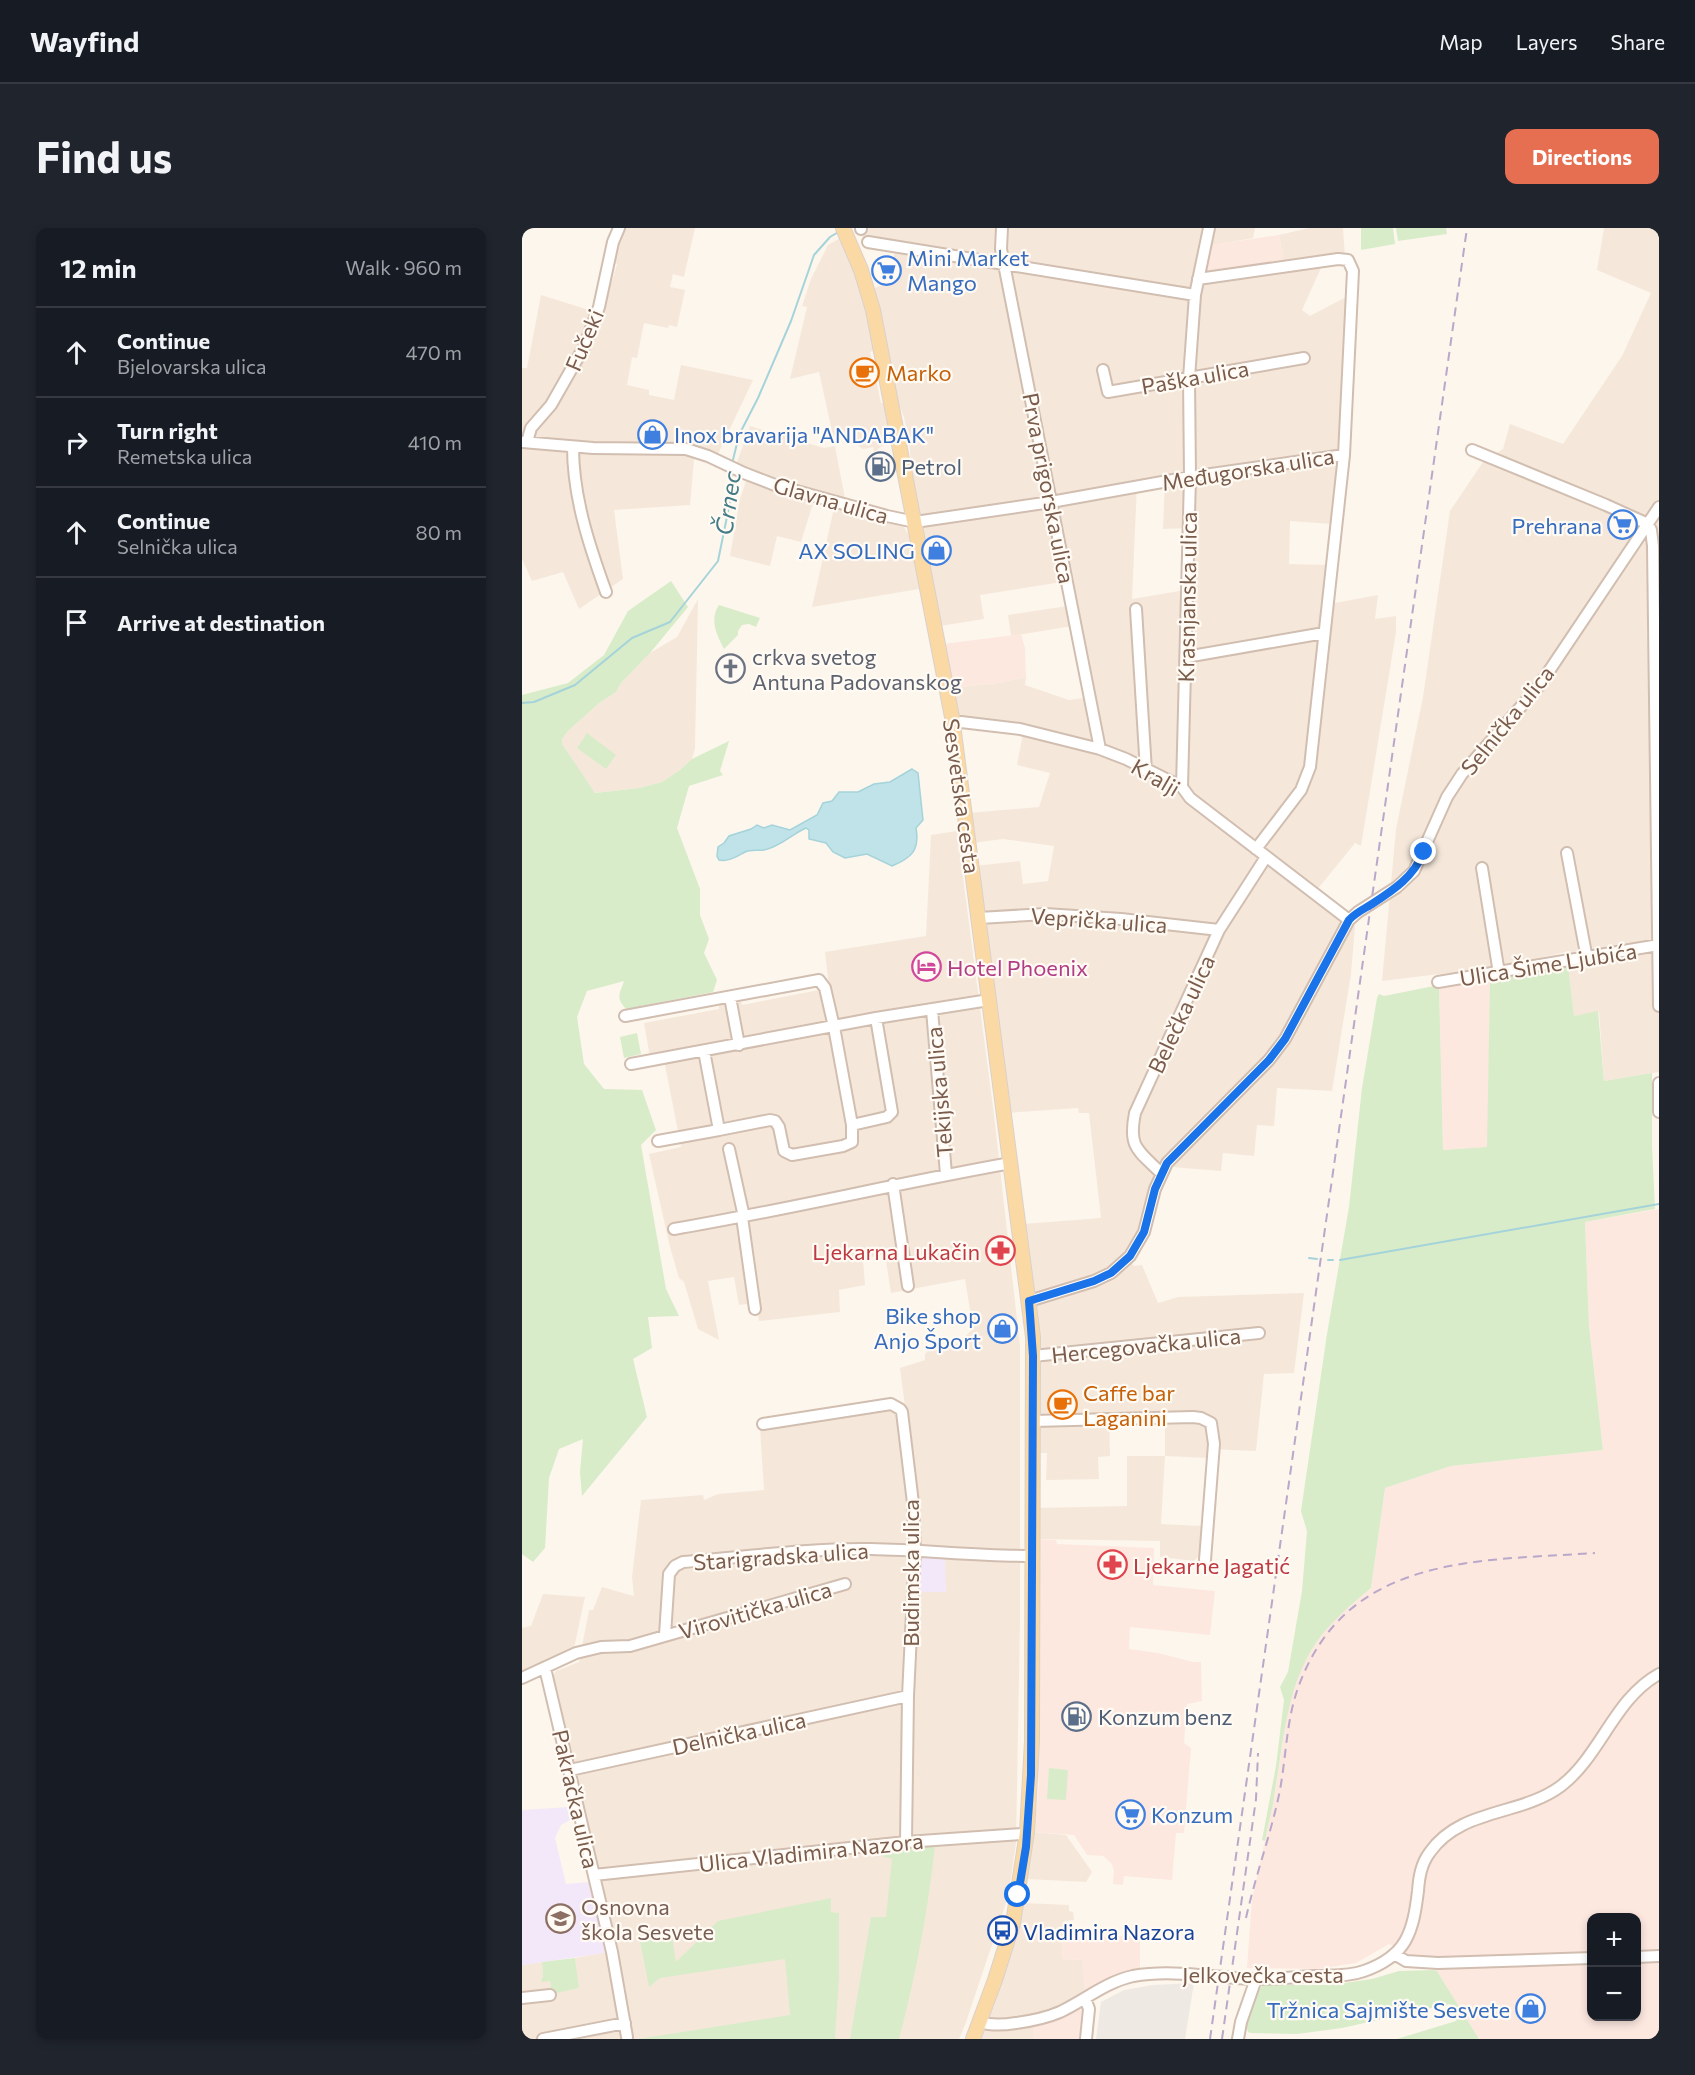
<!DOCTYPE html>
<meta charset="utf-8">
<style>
:root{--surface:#171b24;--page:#20242c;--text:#f1f3f6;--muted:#9ea1a6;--line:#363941;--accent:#e76f51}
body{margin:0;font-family:Commissioner,sans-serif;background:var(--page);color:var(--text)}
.controls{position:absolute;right:18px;bottom:18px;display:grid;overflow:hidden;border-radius:12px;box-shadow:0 3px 9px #0003}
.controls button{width:54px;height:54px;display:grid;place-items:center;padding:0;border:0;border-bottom:2px solid var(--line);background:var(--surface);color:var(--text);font:30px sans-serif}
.stop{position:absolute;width:18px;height:18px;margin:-14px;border:4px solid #1a73e8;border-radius:50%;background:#fff}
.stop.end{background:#1a73e8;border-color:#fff;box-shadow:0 2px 6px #0008}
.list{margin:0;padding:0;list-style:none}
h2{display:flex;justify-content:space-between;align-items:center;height:78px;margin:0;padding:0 24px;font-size:26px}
h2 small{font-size:20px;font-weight:400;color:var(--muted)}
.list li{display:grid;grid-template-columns:39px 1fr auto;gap:18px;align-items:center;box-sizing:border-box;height:90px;padding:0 24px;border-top:2px solid var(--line)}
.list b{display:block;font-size:22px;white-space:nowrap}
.list p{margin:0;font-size:20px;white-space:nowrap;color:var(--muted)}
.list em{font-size:20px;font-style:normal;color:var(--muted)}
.icon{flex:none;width:33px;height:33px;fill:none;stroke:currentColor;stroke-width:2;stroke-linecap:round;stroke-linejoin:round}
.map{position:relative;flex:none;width:1137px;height:1811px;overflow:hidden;border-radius:12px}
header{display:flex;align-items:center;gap:36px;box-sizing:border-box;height:84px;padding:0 30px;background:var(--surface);border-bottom:2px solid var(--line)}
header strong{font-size:28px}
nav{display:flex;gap:33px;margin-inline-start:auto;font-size:21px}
.intro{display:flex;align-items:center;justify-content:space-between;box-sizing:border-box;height:144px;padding:0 36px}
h1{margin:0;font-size:42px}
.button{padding:15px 27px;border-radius:12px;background:var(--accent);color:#fff;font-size:21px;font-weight:700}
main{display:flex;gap:36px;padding:0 36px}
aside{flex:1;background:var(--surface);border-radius:12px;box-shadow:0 3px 9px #0003}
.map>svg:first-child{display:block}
.residential{fill:#f5e8da;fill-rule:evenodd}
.commercial{fill:#fde8e0;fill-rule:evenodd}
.industrial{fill:#efe9e4}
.education{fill:#f3e8fa}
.green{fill:#d8ecc9}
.water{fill:#bfe3e8;stroke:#a5d3da;stroke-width:1.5}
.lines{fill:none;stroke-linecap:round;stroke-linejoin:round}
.stream{stroke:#a5d3da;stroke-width:2}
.minor-casing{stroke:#d1beb0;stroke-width:14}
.major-casing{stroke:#dad1cd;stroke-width:16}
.minor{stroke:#fff;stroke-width:10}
.major{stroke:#fbd9a5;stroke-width:14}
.rail{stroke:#b9a8c9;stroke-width:2;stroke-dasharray:9 6;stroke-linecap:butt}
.route{stroke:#1a73e8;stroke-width:8}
.labels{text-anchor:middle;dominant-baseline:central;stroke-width:4.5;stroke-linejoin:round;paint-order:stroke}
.shop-label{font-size:22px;fill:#366cbe;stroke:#fffaf3;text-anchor:end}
.street-label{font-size:22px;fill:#7a5c4d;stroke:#fffaf3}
.food-label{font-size:22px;fill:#c56008;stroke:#fffaf3;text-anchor:start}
.service-label{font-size:22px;fill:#4e5e75;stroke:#fffaf3;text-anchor:start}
.worship-label{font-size:22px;fill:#5b616d;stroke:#fffaf3;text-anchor:start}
.hotel-label{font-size:22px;fill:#b23c85;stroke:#fffaf3;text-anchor:start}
.health-label{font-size:22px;fill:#be3a42;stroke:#fffaf3;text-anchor:end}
.education-label{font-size:22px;fill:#785e54;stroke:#fffaf3;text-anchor:start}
.transit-label{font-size:22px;fill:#164399;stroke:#fffaf3;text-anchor:start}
.water-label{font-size:24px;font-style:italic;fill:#437c86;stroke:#fffaf3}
</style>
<header>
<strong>Wayfind</strong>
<nav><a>Map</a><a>Layers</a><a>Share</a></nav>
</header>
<div class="intro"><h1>Find us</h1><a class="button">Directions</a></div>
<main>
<aside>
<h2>12 min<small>Walk · 960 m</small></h2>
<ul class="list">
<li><svg class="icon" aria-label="ahead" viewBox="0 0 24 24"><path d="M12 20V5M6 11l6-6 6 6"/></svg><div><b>Continue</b><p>Bjelovarska ulica</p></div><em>470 m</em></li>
<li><svg class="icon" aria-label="right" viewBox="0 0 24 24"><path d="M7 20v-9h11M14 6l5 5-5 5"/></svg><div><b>Turn right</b><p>Remetska ulica</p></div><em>410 m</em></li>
<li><svg class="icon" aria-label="ahead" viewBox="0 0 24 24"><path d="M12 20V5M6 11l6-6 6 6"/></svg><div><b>Continue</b><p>Selnička ulica</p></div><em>80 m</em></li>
<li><svg class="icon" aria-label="arrive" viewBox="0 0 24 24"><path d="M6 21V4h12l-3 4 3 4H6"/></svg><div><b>Arrive at destination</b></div></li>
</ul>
</aside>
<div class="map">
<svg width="1137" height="1811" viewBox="0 0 1137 1811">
<rect width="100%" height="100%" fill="#fdf6ec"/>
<path class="residential" d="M103,0H173L162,49L151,46L148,59L163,62L155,99L147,97L146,100L122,95L115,130L110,129L105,157L127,162V167L152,172L159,137L231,152L195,228L173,220L168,277L92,282L101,351L57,381L41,344L10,353L0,331V140H5L19,67L80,86L95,36L91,34L95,18Z
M342,0H733L731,10L680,19L763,42L757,7L787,0H821L823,28L803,31L780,82L788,88L824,69L822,213L810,296L768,293L767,336L803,337L802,377L856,367L853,391L874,388V404L839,618L833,615L790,668L817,692L833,698L829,746L810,863L755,860L752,898L735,897L732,928L701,925L699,943L650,939L640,936L632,950L616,1009L604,1028L612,1038L620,1037L636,1075L656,1069L782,1065L772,1145L742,1146L734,1223L687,1221L686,1230L643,1228L639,1296L679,1298L677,1328L672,1333L638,1329V1313L515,1311V1280L605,1278V1228H643V1187L587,1188L588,1228L576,1229L577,1251L524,1252L525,1225H515L501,996L579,990L567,885H557L556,880L485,885L471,741L453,638L498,633L501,656L526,653L532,618L481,611L450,615L446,585L517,579L528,545L495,537L502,500L434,490L429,460L476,455L504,449L503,457L547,472L570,469L557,397L489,408L486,387L552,377L540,354L458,367L462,391L418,398L390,246L387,212L382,189L374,170L350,61L366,55L360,38L372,32V15L339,8ZM643,252L641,301L670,300L669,361L610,371L615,256Z
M1082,0H1137V844L1082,853L1077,784L1052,788L1044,724L976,739L860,753L874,601L901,469L928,283L961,234L981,221L988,196L1041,216L1100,128L1129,65L1075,42Z
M320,9L339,56L355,122L348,124L359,175H364L367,196L365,209L363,216L352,224L351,219L341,221L335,217L334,211H330L329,205L311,208L297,144L268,151L285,79L280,78L289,51L306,17Z
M228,198L302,220L313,218L325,281L378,296L382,299L389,311L397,361L290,379L314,271L294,266L279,314L255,308L248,338L208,328L218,271L227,244L214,237Z
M176,371L173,520L170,531L158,542L140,554L117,560L73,565L48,530L40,516V511L47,502L76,476L94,464L99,455L128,425L155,409Z
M435,603L472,887L498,1118V1392L494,1615L486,1669L443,1797L437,1811H0V1737L20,1734L21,1750L19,1751L20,1753L28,1752L30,1765L56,1760L53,1730L91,1723L81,1654L60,1585L30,1450L34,1443L57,1434L67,1382H71L80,1359L112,1368L110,1349L119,1272L181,1267L182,1272L196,1266L242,1262L238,1200L383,1179L378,1140L403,1132V1126L407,1122L433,1115L434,1117L451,1101L443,1051L369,1065L363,1026L341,1031L343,1057L317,1062L318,1084L237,1093L234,1075L217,1077L212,1049L186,1053L197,1112L176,1101L162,1054L157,1050L148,1019L127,926L159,919L141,827L128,829L122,795L197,781V775L218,771L220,777L307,760L303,724L404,708L409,607Z
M21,1366L63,1369L51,1425L0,1452V1400L9,1398Z
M512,1604L544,1607L570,1644L564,1654L505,1651Z
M501,1675L547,1677V1683L551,1684L552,1692L542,1693L540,1731L561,1732L563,1766L534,1781L512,1788L511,1811H457L472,1778Z"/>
<path class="commercial" d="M757,7L762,35L682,45L688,17Z
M499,406L503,420L504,449L476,455L429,460L421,416Z
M968,749L966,919L921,922L917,757Z
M1137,981V1811H957L915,1743L867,1716L834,1735L796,1741L725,1740L730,1672L753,1566L766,1479L780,1438L794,1415L811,1393L849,1360L863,1260L929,1238L1081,1222L1067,1098L1063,994ZM1070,1690H1114V1788H1070Z
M515,1311L534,1312L535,1316L632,1320L631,1357L693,1363L688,1407L608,1399L607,1421L636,1425L671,1434H679L680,1473L665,1476L662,1515L669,1520L662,1605H654L650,1652L602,1648L601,1657L591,1656L592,1642L589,1635L581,1628L565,1627L552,1607L512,1604L517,1555L515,1532L518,1391L516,1390Z
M618,1708V1741L589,1750L563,1766L560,1732L540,1731L541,1709Z
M555,1780L562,1783L560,1811H511V1797L521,1795Z"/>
<path class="industrial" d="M672,1755L663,1811H574L579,1774L602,1762L631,1757Z"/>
<path class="education" d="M397,1328L423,1330L424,1364H396Z
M47,1579L48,1592L39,1597L33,1610L44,1656L68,1654L83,1725L0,1737V1582Z"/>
<path class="green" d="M839,0H871L873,16L839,22Z
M874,0H924L925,6L876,13Z
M149,353L166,379L128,425L99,455L94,464L76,476L47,502L40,511V516L73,565L117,560L140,554L158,542L170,531L207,513L198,543L201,547L167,558L155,600L178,661V687L187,711L182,725L195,752L191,764L104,781C93,769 98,766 102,753L65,763L55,789L62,836L82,861L120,862L134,902L119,917L144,1061L157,1088L126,1089L130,1120L111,1131L125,1189L60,1268L58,1244L61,1211L37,1221L27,1250L23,1320L11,1334L0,1326V467L46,455L82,427L106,383Z
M197,377L238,390L234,399L227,396L220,397L216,403V407L202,421C195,407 187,392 197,377Z
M65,505L94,527L84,541L55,520Z
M1046,738L1052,788L1076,783L1082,853L1130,845V918L1133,981L1063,994L1067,1098L1081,1222L929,1238L863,1260L849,1360C829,1377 809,1393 794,1415C764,1459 762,1512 753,1563C751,1580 746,1596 743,1613L740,1612L754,1538L762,1472L758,1459L766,1444L780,1363L785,1303L779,1283L805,1106L827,979L840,860L855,770L857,766L862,768L917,757L921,922L965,919L968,749Z
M115,805L119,826L102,830L98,809Z
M527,1540L546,1542L544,1572L525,1571Z
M413,1617C406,1683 394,1747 377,1811H328L349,1689H364L370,1631L360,1628L359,1622Z
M309,1670V1684L317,1685V1749L313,1810L318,1811H116L268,1787L263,1731L138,1750L127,1759L118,1713L150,1709L154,1734L196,1693Z
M53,1730L57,1760L30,1766L28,1753L20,1754L19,1751L21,1749L20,1734Z
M912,1742L915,1743L957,1811H875L934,1793L928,1776L820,1800L775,1806L729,1805L726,1804C721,1790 730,1768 741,1757H809L850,1751L877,1743Z"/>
<path class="water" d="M390,541L396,545L401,592L394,600C398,623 389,630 370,638L345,626L323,630L311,624L304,615L287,611V602L284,600C270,606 258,619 242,622C235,623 229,621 223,624C215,628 207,634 197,632L195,628L196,619L202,615L207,608L229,601L235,597L242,600L250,597L268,602L295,587L301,575L310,573L317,564H336L352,556L368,554Z"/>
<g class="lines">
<path class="stream" d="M210,236L217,207L236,170L269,93L292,27L308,9L318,3
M0,475L12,474L53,457L110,410L148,394L196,333L211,259L209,242
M787,1030L795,1031
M806,1032H811
M818,1032L1137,976"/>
<defs>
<path id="minor" d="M480,0L479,21L578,521
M339,1V0
M346,14L673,67
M676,51L816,31L826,32L831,43L822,227L788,539L779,562L734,621
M581,142L586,164L782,130
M0,214L71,220L164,221L186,228L222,245L253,257L365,288L393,294L529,274L668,249L822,227
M5,214L9,200L29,177L62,119L77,79L91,14L97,0
M51,219C51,269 67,317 84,364
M950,222L1084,277L1126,296
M1126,296L1129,302L1131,318L1137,778
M614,381L624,543
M664,429L802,405
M439,494L498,501L578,521L604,531L660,559L668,570L827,692
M660,559L668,249L667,150L673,67L687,0
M1045,625L1065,731
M960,640L976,739L979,743
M457,690L523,686L599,691L697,702
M916,754L1137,717
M208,769L217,817
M410,782L424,946
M103,788L297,752L303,760L312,799L330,897V914L321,918L270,927L262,923L257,899L253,893L248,892L197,902L182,823
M109,836L354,790L467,772
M1137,855V884
M330,897L365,889L370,884L354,790
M136,913L197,902
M207,921L222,989
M639,945C616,922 606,920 613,885L697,702L744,629
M371,956L386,1058
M220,989L233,1081
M152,1001C264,982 376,955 489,935
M507,1073L572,1053L589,1045L608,1028L622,1004L633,961L645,935L747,832L763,811L827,692L836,684L875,659L892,643L925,569L940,546L1017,458L1137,279
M511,1128L737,1105
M511,1193L671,1189L679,1190L689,1195L692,1216L683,1332
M241,1196L369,1176L378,1181L380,1184L391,1275L393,1322L386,1468L384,1614
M143,1407L147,1346L153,1338L161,1334C223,1329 286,1320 349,1321C403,1322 456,1328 510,1328
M23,1440L90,1724L105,1809
M0,1450L54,1425L79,1419L108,1418L323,1356
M48,1542L386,1468
M72,1647L384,1614L499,1606L505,1604
M872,1726L884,1733L916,1735L1070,1730
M1114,1729L1137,1728
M0,1770L28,1767
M563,1770L567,1781L564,1811
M458,1794C470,1798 482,1797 494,1795C509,1793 524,1790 538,1784C563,1772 584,1754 611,1748C651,1741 693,1750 734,1751C753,1751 773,1749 792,1748C809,1747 826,1749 842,1743C885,1728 891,1704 896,1663C897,1649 899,1636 908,1624C939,1580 999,1588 1039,1558C1079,1527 1092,1471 1137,1446
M21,1811L103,1795
M716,1811L719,1794L734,1751"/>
<path id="major" d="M321,0L339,42L351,82L430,489L511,1109L510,1513L505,1604L491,1695L473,1752L451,1811"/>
</defs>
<use href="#minor" class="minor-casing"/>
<use href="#major" class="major-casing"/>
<use href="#minor" class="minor"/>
<use href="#major" class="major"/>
<path class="rail" d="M724,1690C733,1649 748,1609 757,1567C764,1533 764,1493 776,1460C824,1326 955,1333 1073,1325
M688,1811L945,0
M700,1811L734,1571L736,1525"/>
</g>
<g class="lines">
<path class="route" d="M496,1667L504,1619L509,1547L511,1128L507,1073L572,1053L589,1045L608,1028L622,1004L633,961L645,935L747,832L763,811L827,692C833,685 842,681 850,676C873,661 891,649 902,624"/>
</g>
<defs>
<symbol id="supermarket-ring" viewBox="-11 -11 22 22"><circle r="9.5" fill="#fffaf3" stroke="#3f7fe0" stroke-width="1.5"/><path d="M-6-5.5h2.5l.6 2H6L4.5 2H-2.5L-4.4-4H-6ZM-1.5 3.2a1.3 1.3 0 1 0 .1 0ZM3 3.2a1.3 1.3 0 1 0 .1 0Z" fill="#3f7fe0"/></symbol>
<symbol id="cafe-ring" viewBox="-11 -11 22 22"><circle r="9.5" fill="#fffaf3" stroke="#e8710a" stroke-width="1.5"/><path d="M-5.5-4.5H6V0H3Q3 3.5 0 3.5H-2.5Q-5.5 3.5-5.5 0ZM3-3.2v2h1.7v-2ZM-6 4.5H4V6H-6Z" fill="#e8710a"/></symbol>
<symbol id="shop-ring" viewBox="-11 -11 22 22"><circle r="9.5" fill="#fffaf3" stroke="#3f7fe0" stroke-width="1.5"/><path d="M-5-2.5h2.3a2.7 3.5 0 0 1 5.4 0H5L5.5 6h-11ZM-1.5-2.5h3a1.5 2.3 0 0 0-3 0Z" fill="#3f7fe0"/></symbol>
<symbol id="fuel-ring" viewBox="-11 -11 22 22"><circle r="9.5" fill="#fffaf3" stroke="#5c6f8a" stroke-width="1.5"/><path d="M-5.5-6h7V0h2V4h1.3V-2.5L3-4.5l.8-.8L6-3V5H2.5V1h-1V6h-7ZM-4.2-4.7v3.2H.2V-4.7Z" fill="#5c6f8a"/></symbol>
<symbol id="church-ring" viewBox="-11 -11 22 22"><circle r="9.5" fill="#fffaf3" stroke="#6b7280" stroke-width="1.5"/><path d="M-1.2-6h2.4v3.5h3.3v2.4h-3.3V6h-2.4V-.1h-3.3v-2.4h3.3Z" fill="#6b7280"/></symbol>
<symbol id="hotel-ring" viewBox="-11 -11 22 22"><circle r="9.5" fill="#fffaf3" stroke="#d1479c" stroke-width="1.5"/><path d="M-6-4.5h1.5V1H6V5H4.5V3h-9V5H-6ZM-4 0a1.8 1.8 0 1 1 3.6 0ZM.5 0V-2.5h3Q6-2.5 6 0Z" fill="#d1479c"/></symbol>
<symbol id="pharmacy-ring" viewBox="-11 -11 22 22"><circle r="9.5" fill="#fffaf3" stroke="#e0444e" stroke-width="1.5"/><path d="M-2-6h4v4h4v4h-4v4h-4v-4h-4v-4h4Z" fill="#e0444e"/></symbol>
<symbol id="school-ring" viewBox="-11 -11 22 22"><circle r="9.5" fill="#fffaf3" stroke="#8d6e63" stroke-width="1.5"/><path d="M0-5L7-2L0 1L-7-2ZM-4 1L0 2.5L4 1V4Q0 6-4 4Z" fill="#8d6e63"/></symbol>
<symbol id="bus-ring" viewBox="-11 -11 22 22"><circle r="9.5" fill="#fffaf3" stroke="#1a4fb4" stroke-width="1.5"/><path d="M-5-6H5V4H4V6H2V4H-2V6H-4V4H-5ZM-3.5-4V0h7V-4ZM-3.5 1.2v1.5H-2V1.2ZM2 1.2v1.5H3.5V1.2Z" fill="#1a4fb4"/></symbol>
</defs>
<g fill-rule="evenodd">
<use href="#supermarket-ring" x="348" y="26" width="33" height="33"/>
<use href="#cafe-ring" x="326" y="128" width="33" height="33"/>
<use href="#shop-ring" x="114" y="190" width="33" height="33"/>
<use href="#fuel-ring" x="342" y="222" width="33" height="33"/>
<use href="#supermarket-ring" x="1084" y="280" width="33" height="33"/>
<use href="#shop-ring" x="398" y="306" width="33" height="33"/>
<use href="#church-ring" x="192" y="424" width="33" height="33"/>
<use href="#hotel-ring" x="388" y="722" width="33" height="33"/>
<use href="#pharmacy-ring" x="462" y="1006" width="33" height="33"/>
<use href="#shop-ring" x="464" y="1084" width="33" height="33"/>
<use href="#cafe-ring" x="524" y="1160" width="33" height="33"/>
<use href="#pharmacy-ring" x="574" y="1320" width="33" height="33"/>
<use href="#fuel-ring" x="538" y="1472" width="33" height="33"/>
<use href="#supermarket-ring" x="592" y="1570" width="33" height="33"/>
<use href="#school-ring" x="22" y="1674" width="33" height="33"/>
<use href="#bus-ring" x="464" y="1686" width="33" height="33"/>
<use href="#shop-ring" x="992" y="1764" width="33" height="33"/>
</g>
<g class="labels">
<g class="shop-label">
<text x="385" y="29" text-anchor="start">Mini Market<tspan x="385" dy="25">Mango</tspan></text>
<text x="152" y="206" text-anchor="start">Inox bravarija "ANDABAK"</text>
<text x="1080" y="297">Prehrana</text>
<text x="393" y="322">AX SOLING</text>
<text x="459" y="1087">Bike shop<tspan x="459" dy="25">Anjo Šport</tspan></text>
<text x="629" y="1586" text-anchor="start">Konzum</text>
<text x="988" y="1781">Tržnica Sajmište Sesvete</text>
</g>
<g class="street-label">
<text transform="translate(62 112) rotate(-67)">Fučeki</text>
<text transform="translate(673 149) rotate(-10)">Paška ulica</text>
<text transform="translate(726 241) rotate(-9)">Međugorska ulica</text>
<text transform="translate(527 260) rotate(79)">Prva prigorska ulica</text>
<text transform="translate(309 272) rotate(16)">Glavna ulica</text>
<text transform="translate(665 369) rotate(-89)">Krasnjanska ulica</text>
<text transform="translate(985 492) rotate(-51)">Selnička ulica</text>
<text transform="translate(634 549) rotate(30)">Kralji</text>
<text transform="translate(440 568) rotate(82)">Sesvetska cesta</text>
<text transform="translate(577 692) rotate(4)">Veprička ulica</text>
<text transform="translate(1026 736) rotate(-9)">Ulica Šime Ljubića</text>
<text transform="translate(659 786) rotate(-65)">Belečka ulica</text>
<text transform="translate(417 864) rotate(-95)">Tekijska ulica</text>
<text transform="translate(624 1117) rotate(-6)">Hercegovačka ulica</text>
<text transform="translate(259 1328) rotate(-4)">Starigradska ulica</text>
<text transform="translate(388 1345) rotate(-90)">Budimska ulica</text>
<text transform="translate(233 1382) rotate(-16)">Virovitička ulica</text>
<text transform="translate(217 1505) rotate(-12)">Delnička ulica</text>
<text transform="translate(54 1571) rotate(77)">Pakračka ulica</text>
<text transform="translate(289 1624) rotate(-6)">Ulica Vladimira Nazora</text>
<text x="741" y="1746">Jelkovečka cesta</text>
</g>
<g class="food-label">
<text x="364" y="144">Marko</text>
<text x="561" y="1164">Caffe bar<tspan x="561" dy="25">Laganini</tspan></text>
</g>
<g class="service-label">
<text x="379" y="238">Petrol</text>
<text x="576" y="1488">Konzum benz</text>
</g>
<g class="worship-label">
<text x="230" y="428">crkva svetog<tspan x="230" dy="25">Antuna Padovanskog</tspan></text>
</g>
<g class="hotel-label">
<text x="425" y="739">Hotel Phoenix</text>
</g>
<g class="health-label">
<text x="458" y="1023">Ljekarna Lukačin</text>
<text x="611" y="1337" text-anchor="start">Ljekarne Jagatić</text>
</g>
<g class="education-label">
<text x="59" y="1678">Osnovna<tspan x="59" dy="25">škola Sesvete</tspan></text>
</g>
<g class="transit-label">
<text x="501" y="1703">Vladimira Nazora</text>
</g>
<g class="water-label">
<text transform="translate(205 275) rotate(-82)">Črnec</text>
</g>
</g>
</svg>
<div class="controls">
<button>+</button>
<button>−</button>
</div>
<div class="stop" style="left:496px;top:1667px"></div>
<div class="stop end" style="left:902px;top:624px"></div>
</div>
</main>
